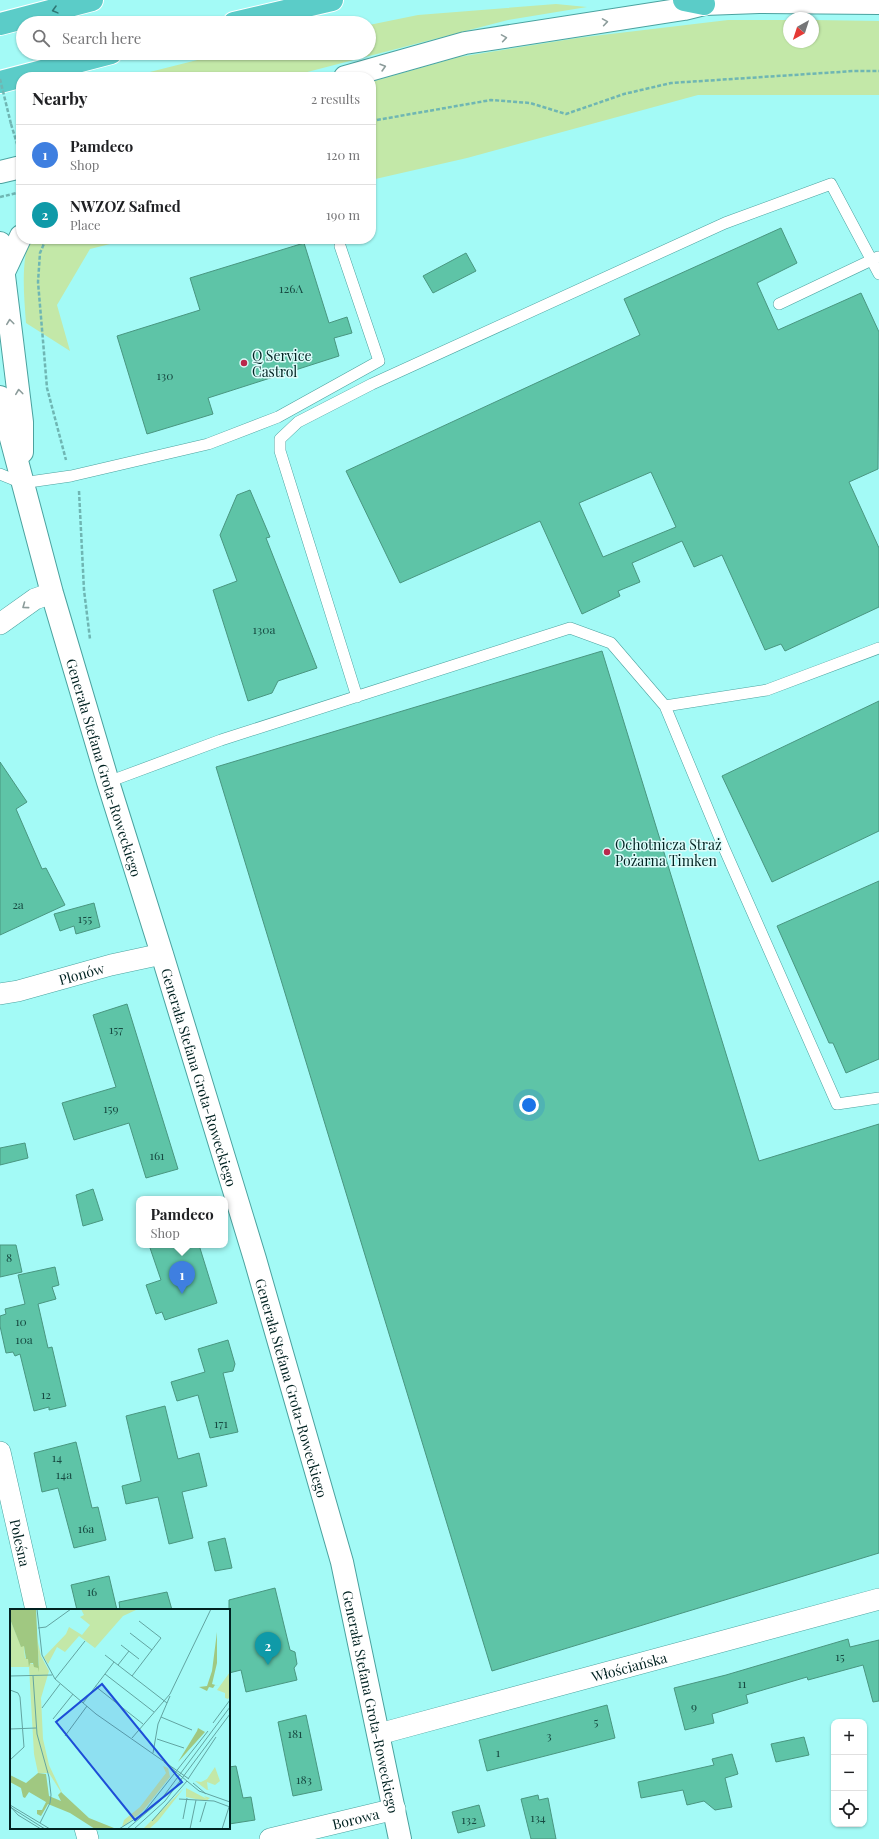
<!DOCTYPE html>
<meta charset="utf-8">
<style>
:root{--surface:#fff;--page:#f6f6f6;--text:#202124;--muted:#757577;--line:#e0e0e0;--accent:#2563eb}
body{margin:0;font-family:"Playfair Display",serif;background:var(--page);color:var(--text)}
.controls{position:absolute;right:12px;bottom:12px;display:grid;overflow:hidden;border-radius:8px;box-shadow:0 1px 3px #0004}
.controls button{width:36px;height:36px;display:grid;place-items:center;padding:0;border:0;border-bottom:1px solid var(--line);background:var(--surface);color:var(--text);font:20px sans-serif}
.compass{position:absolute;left:783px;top:12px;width:36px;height:36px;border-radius:50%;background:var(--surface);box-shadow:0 1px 3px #0004;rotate:219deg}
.you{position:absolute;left:529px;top:1105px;width:14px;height:14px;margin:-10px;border:3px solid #fff;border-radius:50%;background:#1a73e8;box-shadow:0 0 0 6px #1a73e833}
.badge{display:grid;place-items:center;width:26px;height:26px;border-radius:50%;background:var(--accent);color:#fff;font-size:13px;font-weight:700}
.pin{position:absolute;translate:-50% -33px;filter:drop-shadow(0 1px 2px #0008)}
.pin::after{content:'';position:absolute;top:21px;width:14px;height:12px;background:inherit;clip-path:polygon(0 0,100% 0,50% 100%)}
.popup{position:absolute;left:136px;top:1196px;width:92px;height:52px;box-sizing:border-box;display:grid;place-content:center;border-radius:8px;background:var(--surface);filter:drop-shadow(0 1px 3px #0005);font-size:13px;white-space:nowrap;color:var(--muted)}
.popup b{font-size:15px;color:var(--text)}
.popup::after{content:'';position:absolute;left:50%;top:100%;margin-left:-8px;border:8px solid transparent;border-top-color:var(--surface)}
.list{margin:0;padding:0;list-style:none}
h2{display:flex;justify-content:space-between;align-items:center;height:52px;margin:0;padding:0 16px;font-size:17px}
h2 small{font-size:13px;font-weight:400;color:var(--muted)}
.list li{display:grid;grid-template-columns:26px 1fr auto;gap:12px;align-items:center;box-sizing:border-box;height:60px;padding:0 16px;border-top:1px solid var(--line)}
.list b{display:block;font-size:15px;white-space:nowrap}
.list p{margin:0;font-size:13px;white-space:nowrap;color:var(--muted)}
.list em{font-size:13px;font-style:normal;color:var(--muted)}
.icon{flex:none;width:22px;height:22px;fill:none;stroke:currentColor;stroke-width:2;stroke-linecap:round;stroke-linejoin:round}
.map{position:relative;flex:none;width:879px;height:1839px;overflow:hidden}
.search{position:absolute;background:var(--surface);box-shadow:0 1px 3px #0004;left:16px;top:16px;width:360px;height:44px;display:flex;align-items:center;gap:10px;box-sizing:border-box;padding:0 14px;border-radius:22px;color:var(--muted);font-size:15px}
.panel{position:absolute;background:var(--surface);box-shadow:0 1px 3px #0004;left:16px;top:72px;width:360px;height:172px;border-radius:16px}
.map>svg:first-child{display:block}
.green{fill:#c3e8a8}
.building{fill:#5ec4a7;stroke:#499680;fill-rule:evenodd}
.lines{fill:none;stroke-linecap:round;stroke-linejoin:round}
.lane-casing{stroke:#4ba29f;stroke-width:12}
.street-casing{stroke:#4ba29f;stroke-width:22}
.secondary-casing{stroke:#4ba29f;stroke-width:24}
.highway-casing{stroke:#fff;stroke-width:24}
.path{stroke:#6fb6b3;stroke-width:2.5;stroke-dasharray:4 2;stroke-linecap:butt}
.lane{stroke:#fff;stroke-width:11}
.street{stroke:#fff;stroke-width:21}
.secondary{stroke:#fff;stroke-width:22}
.highway{stroke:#5bccc8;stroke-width:22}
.path-bridge{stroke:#6fb6b3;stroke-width:2.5;stroke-dasharray:4 2;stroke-linecap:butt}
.oneway{stroke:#2e7774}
.oneway2{stroke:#8c9c9b}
.poi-dot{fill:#b9284c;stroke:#dcfcfa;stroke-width:1.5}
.labels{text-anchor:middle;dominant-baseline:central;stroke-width:3;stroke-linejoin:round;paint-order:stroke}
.number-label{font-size:12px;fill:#184a42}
.poi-label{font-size:14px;fill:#002221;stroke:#dcfcfa;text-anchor:start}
.street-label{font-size:14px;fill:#002221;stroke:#dcfcfa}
.inset-road{fill:none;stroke:#62a4a1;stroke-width:1}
.view{fill:#1d4ed8;fill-opacity:0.15;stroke:#1d4ed8;stroke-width:2}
.inset-edge{fill:none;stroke:#002221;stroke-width:2}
</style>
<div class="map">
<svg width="879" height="1839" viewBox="0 0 879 1839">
<rect width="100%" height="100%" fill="#a3faf6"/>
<path class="green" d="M556,4L587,7L508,20L288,77H130L225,53H369V25L418,15Z
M728,20H789V42H813V20L879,21V95H698L467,158L371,180V82L459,57L577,38Z
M29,239H130L90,249L57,305L70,351L26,323C24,295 21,267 29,239Z"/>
<path class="building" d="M781,228L797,263L757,283L778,330L861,293L879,332L878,469L849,482L879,548V607L785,651L781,644L765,650L722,555L694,567L682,541L632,563L640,582L618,591L620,596L582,614L540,521L400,583L346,471L640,335L624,299ZM651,472L676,527L603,557L579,503Z
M304,243L329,323L347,317L352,333L334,338L339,356L208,398L213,414L147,434L117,336L200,310L190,278Z
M466,253L476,271L433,293L423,276Z
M250,490L270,537L266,538L317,668L278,681L272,693L248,701L213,590L237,581L220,535L237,495Z
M602,651L759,1161L879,1124V1553L492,1671L216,767Z
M879,701V831L772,882L722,776Z
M0,762L27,802L16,809L42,869L46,868L65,905L0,935Z
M879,881V1059L846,1073L833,1043H829L777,926Z
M94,903L100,927L76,934L74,926L60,931L54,914Z
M127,1004L178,1169L146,1178L129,1123L74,1140L62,1103L116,1087L93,1015Z
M25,1143L28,1158L0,1165V1148Z
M93,1189L103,1220L83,1226L76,1195Z
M0,1245H16L22,1272L0,1277Z
M149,1245H199L217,1303L165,1320L162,1312L156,1314L146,1285L161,1280Z
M55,1267L59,1285L52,1287L56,1299L38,1304L48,1348L52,1347L66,1406L49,1410V1407L34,1411L20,1354L15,1356L13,1352L6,1353L0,1326V1316L6,1314L5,1309L25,1304L18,1275Z
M228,1340L235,1364L233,1371L223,1373L238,1432L210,1438L198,1395L177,1401L171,1382L205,1372L198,1349Z
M165,1406L178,1459L199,1453L207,1486L182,1492L193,1538L169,1544L158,1497L126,1504L122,1486L141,1481L126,1416Z
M76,1442L92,1508L98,1507L106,1540L74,1548L58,1488L42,1492L34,1453Z
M225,1538L232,1568L215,1571L208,1542Z
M109,1576L117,1610H77L71,1585Z
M275,1588L290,1650L295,1652L297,1664L294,1668L297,1680L246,1692L241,1670L229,1673V1600Z
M167,1592L172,1610H120L119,1602Z
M848,1639L850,1647L879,1640V1701L873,1702L863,1665L808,1680L807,1677L746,1695L748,1703L712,1714L714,1723L685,1730L674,1688L726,1675Z
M607,1705L615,1738L487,1771L479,1740Z
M306,1715L322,1790L293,1796L278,1722Z
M804,1737L809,1755L776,1762L771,1744Z
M732,1754L738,1774L725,1778L732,1807L715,1810L704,1801L687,1805L683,1790L641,1798L638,1782L714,1765L712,1759Z
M236,1766L243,1798L251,1797L255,1820L229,1824V1767Z
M538,1795L539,1800L548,1798L556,1839H531L521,1799Z
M479,1805L485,1826L458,1833L452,1812Z"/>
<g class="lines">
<defs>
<path id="lane" d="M779,304L878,257
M0,474L22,483L71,476L208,444L278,417L379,361L340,246
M357,697L280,451V439L298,422L372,384L725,223L831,184L879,274
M665,706L767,690L879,648
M108,782L221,740L570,628L611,643L665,706L724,848L837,1104L879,1098"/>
<g id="street">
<path d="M0,624L35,599L52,593"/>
<path id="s1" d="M0,994L18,991L111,965L162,954"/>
<path id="s2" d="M0,1452L36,1610"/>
<path id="s3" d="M379,1734L879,1599"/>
<path d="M85,1828L88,1839"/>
<path id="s4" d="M270,1839L395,1809"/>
</g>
<g id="secondary">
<path d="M345,77L465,43L684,9L704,4L759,2L879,3"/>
<path d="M0,172L21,167"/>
<path d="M0,243L22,422V452"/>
<path d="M4,272L21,236"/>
<path id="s5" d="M0,397L52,593L108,782L162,954L255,1259L342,1562L400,1839"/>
</g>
<path id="highway" d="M684,0L704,4
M234,23L332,0
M0,24L92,0
M0,82L111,53"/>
</defs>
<use href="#lane" class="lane-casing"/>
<use href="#street" class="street-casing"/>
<use href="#secondary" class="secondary-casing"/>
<use href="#highway" class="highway-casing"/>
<path class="path" d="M371,121L491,100L530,103L566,114L624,94L671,83L854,71H879
M11,124L18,147
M0,197L21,192
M46,239L40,253L38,282L47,388L66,460
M79,491L84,590L90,639"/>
<use href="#lane" class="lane"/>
<use href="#street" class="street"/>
<use href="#secondary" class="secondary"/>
<use href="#highway" class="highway"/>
<path class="path-bridge" d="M0,79L11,124"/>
</g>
<defs><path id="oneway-chevron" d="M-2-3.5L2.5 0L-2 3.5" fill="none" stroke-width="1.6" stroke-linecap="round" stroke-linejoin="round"/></defs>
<use class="oneway" href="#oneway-chevron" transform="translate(55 10) rotate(165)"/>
<g class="oneway2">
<use href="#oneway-chevron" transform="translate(605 22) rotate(-9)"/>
<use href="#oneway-chevron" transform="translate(504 38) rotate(-9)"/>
<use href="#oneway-chevron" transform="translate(383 67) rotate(-16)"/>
<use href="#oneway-chevron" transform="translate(10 322) rotate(-97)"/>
<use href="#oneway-chevron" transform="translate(19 392) rotate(-97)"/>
<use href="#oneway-chevron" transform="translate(25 606) rotate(144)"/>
</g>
<g class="poi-dot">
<circle cx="244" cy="363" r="4"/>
<circle cx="607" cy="852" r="4"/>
</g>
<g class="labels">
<g class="number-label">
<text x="291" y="288">126A</text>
<text x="165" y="375">130</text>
<text x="264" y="629">130a</text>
<text x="18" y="904">2a</text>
<text x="85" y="918">155</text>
<text x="116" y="1029">157</text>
<text x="111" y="1108">159</text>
<text x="157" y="1155">161</text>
<text x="9" y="1257">8</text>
<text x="21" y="1321">10</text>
<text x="24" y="1339">10a</text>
<text x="46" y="1394">12</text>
<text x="221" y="1423">171</text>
<text x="57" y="1457">14</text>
<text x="64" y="1474">14a</text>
<text x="86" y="1528">16a</text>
<text x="92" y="1591">16</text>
<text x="840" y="1656">15</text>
<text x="742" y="1683">11</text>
<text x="694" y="1706">9</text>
<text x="596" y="1721">5</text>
<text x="295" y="1733">181</text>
<text x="549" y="1735">3</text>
<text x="498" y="1752">1</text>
<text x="304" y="1779">183</text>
<text x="538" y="1817">134</text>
<text x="469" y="1819">132</text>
</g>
<g class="poi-label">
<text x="252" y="355">Q Service<tspan x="252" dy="16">Castrol</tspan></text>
<text x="615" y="844">Ochotnicza Straż<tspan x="615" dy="16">Pożarna Timken</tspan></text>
</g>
<g class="street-label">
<text stroke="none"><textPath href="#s5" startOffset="385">Generała Stefana Grota-Roweckiego</textPath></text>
<text stroke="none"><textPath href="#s1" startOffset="84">Plonów</textPath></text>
<text stroke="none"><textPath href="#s5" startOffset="709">Generała Stefana Grota-Roweckiego</textPath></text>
<text stroke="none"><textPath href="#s5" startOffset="1033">Generała Stefana Grota-Roweckiego</textPath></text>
<text stroke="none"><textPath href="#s2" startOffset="93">Poleśna</textPath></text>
<text stroke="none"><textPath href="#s3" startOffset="259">Włościańska</textPath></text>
<text stroke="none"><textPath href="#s5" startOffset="1357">Generała Stefana Grota-Roweckiego</textPath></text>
<text stroke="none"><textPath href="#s4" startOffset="88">Borowa</textPath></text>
</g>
</g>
<g transform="translate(10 1609)">
<rect width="220" height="220" fill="#a3faf6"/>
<path d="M71,0L126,1L113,7L85,39L69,27L55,43L47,38L38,55L34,48L56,25L59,18L72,26L80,16L70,8L74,6ZM0,10L11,37H14L15,49L18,50L20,54L29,57L27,29L31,47L39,62L31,89L33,130L39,156L54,188L39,164H28L24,145L19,58H0ZM220,63V87L218,90L215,89V84L207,81ZM153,157L158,159L160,168L132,203L112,218L114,211L130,198L156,164ZM205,158L210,172L205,176L197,173L198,181L202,179L197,181L185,172L191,173L197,170ZM174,179L148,212L139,220H133ZM176,179L197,190L194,187L200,189L196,192L176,188Z" fill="#c3e8a8"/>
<path d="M0,0H26L29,63L28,59L24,58L23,54H20L19,58L18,50H16L14,37L11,38L0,10ZM207,23V54L202,75L209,77L205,76L203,79L199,78L197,82L189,78L197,77L202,62ZM188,119L195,123L168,153L187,122ZM28,164L36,165L39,187L51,192L48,186L51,183L79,209L104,219L85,220L60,204L38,195L31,207L27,205V201H32L36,193L19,183L15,189L13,188L11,179L0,173V166L16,174Z" fill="#a0c881"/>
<path class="inset-road" d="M27,0L32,46L45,70L86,105L179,170M28,19L36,18L61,0M120,24L142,41M111,36L129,50M95,46L157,94M108,56L119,42M95,65L144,103M0,67L42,66M23,67L27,125L39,168L41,186L40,194L30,214M122,67L151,29L129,12M45,70L75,32M85,77L133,115M0,81L8,84L10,88L14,138L0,151M73,94L104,53M32,99L50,75M151,108L182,121M43,110L63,85M203,114L220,91M0,120L26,119M55,127L77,97M122,129L160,85L201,0M147,130L174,139M143,144L148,115L160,87M154,153L189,182L220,193M178,170L206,128M183,174L196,185M169,190L204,192M204,192L220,198M0,196L40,220M0,197L8,206L31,220M0,198L35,220M134,203L198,122M173,210L177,189M142,212L177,172M190,213L196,193M109,220L128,208M117,220L150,192L220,98M124,220L155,192L220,105M180,220L186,191M212,220L219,198"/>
<path class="view" d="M92,75L172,173L125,211L46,113Z"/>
<rect width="220" height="220" class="inset-edge"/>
</g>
</svg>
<div class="controls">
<button>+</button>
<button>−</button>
<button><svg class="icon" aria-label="locate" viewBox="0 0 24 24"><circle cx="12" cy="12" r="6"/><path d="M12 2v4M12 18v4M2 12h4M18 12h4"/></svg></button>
</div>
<svg class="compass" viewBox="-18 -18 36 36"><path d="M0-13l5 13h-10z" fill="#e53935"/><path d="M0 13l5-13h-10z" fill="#757577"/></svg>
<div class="you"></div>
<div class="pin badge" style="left:182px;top:1294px;background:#3f7fe0">1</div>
<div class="popup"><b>Pamdeco</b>Shop</div>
<div class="pin badge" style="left:268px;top:1665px;background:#0f9aa8">2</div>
<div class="search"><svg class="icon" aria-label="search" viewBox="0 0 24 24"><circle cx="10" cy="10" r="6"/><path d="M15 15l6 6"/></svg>Search here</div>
<section class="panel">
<h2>Nearby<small>2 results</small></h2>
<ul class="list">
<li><span class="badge" style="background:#3f7fe0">1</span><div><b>Pamdeco</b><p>Shop</p></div><em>120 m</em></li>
<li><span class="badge" style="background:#0f9aa8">2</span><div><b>NWZOZ Safmed</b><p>Place</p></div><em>190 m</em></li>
</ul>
</section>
</div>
